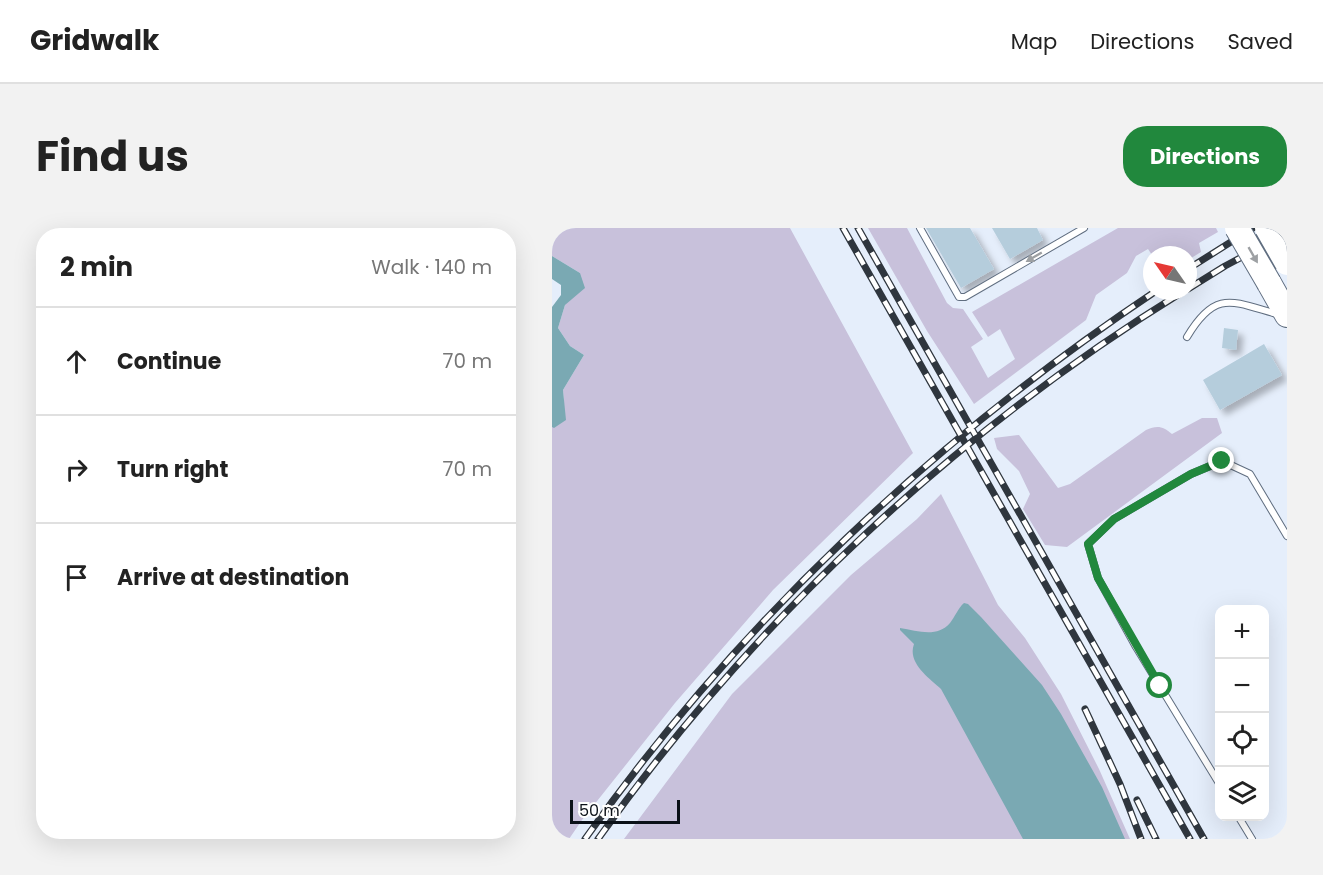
<!DOCTYPE html>
<meta charset="utf-8">
<style>
:root{--surface:#fff;--page:#f2f2f2;--text:#222;--muted:#767676;--line:#e0e0e0;--accent:#21883d}
body{margin:0;font-family:Poppins,sans-serif;background:var(--page);color:var(--text)}
.controls{position:absolute;right:18px;bottom:18px;display:grid;overflow:hidden;border-radius:12px;box-shadow:0 6px 24px #0002}
.controls button{width:54px;height:54px;display:grid;place-items:center;padding:0;border:0;border-bottom:2px solid var(--line);background:var(--surface);color:var(--text);font:30px sans-serif}
.compass{position:absolute;left:591px;top:18px;width:54px;height:54px;border-radius:50%;background:var(--surface);box-shadow:0 6px 24px #0002;rotate:304deg}
.scale{position:absolute;left:18px;bottom:15px;width:110px;box-sizing:border-box;padding-left:6px;border:3px solid #0b1118;border-top:0;font-size:16px;line-height:21px;white-space:nowrap;color:#0b1118;-webkit-text-stroke:4px #fff;paint-order:stroke}
.stop{position:absolute;width:18px;height:18px;margin:-14px;border:4px solid #21883d;border-radius:50%;background:#fff}
.stop.end{background:#21883d;border-color:#fff;box-shadow:0 2px 6px #0008}
.list{margin:0;padding:0;list-style:none}
h2{display:flex;justify-content:space-between;align-items:center;height:78px;margin:0;padding:0 24px;font-size:26px}
h2 small{font-size:20px;font-weight:400;color:var(--muted)}
.list li{display:grid;grid-template-columns:39px 1fr auto;gap:18px;align-items:center;box-sizing:border-box;height:108px;padding:0 24px;border-top:2px solid var(--line)}
.list b{display:block;font-size:22px;white-space:nowrap}
.list em{font-size:20px;font-style:normal;color:var(--muted)}
.icon{flex:none;width:33px;height:33px;fill:none;stroke:currentColor;stroke-width:2;stroke-linecap:round;stroke-linejoin:round}
.map{position:relative;flex:none;width:735px;height:611px;overflow:hidden;border-radius:24px}
header{display:flex;align-items:center;gap:36px;box-sizing:border-box;height:84px;padding:0 30px;background:var(--surface);border-bottom:2px solid var(--line)}
header strong{font-size:28px}
nav{display:flex;gap:33px;margin-inline-start:auto;font-size:21px}
.intro{display:flex;align-items:center;justify-content:space-between;box-sizing:border-box;height:144px;padding:0 36px}
h1{margin:0;font-size:42px}
.button{padding:15px 27px;border-radius:24px;background:var(--accent);color:#fff;font-size:21px;font-weight:700}
main{display:flex;gap:36px;padding:0 36px}
aside{flex:1;background:var(--surface);border-radius:24px;box-shadow:0 6px 24px #0002}
.map>svg:first-child{display:block}
.green{fill:#c8c1db}
.water{fill:#7aa9b3}
.building{fill:#b5cddc;filter:url(#shadow)}
.lines{fill:none;stroke-linecap:round;stroke-linejoin:round}
.lane-casing{stroke:#606e80;stroke-width:8}
.highway-casing{stroke:#606e80;stroke-width:26}
.lane{stroke:#fff;stroke-width:6}
.highway{stroke:#fff;stroke-width:24}
.rail-casing{stroke:#2f363e;stroke-width:7}
.rail{stroke:#fff;stroke-width:4.5;stroke-dasharray:14;stroke-linecap:butt}
.highway-bridge-casing{stroke:#606e80;stroke-width:26;stroke-linecap:butt}
.highway-bridge{stroke:#fff;stroke-width:24}
.oneway{fill:#9da0a3}
.route{stroke:#21883d;stroke-width:8}
</style>
<header>
<strong>Gridwalk</strong>
<nav><a>Map</a><a>Directions</a><a>Saved</a></nav>
</header>
<div class="intro"><h1>Find us</h1><a class="button">Directions</a></div>
<main>
<aside>
<h2>2 min<small>Walk · 140 m</small></h2>
<ul class="list">
<li><svg class="icon" aria-label="ahead" viewBox="0 0 24 24"><path d="M12 20V5M6 11l6-6 6 6"/></svg><div><b>Continue</b></div><em>70 m</em></li>
<li><svg class="icon" aria-label="right" viewBox="0 0 24 24"><path d="M7 20v-9h11M14 6l5 5-5 5"/></svg><div><b>Turn right</b></div><em>70 m</em></li>
<li><svg class="icon" aria-label="arrive" viewBox="0 0 24 24"><path d="M6 21V4h12l-3 4 3 4H6"/></svg><div><b>Arrive at destination</b></div></li>
</ul>
</aside>
<div class="map">
<svg width="735" height="611" viewBox="0 0 735 611">
<defs>
<filter id="shadow"><feDropShadow dx="5.5" dy="5.5" stdDeviation="3" flood-color="#0004"/></filter>
</defs>
<rect width="100%" height="100%" fill="#e5eefb"/>
<path class="green" d="M0,0H238L361,225L221,362L123,475L30,592L17,611H0V199H2L12,174L11,162L32,127L18,118L6,100L13,77L28,45L0,28Z
M316,0H355L395,75L401,80L411,81L431,111L419,119L436,150L463,131L448,101L436,109L420,84L566,0H664L666,4L647,15L649,24L636,32V27H600L596,21L584,28L575,45L544,67L534,92L422,176L375,103Z
M650,190H665L670,205L515,319L493,317L471,281L478,266L467,243L445,221L442,210L467,207L506,260L518,256L594,202C605,197 611,198 620,206Z
M389,266L446,377L473,410L509,466L547,541L578,611H72L180,466L299,347L365,291Z"/>
<path class="water" d="M0,28L28,45L33,60L13,77L6,100L18,118L32,127L11,162L14,192L2,200L0,199V79L9,67V57L0,51Z
M412,375L416,376L429,389L490,457L509,486L550,559L573,611H471L389,461C377,450 355,435 362,416L348,402V400C366,403 385,410 398,395C403,389 406,380 412,375Z"/>
<path class="building" d="M374,0H418L442,41L409,60Z
M440,0H485L491,12L458,31Z
M672,100L686,102L684,122L670,120Z
M712,116L730,147L668,182L651,152Z"/>
<g class="lines">
<defs>
<path id="lane" d="M368,0L407,69H413L532,0
M635,109C664,60 681,74 728,87
M668,557L584,419L546,350L536,316L562,291L639,246L670,233L698,246L735,308
M686,588L700,611"/>
<path id="highway" d="M717,55L735,87"/>
</defs>
<use href="#lane" class="lane-casing"/>
<use href="#highway" class="highway-casing"/>
<use href="#lane" class="lane"/>
<use href="#highway" class="highway"/>
<defs>
<path id="rail" d="M291,0L638,611
M306,0L652,611
M636,41L701,0
M636,61L673,38L735,5
M533,481L568,556L589,611
M585,572L604,611
M33,611C185,396 385,209 604,63
M46,611C202,392 403,204 632,63"/>
</defs>
<use href="#rail" class="rail-casing"/>
<use href="#rail" class="rail"/>
<defs>
<path id="highway-bridge" d="M685,0L717,55
M715,0L735,35"/>
</defs>
<use href="#highway-bridge" class="highway-bridge-casing"/>
<use href="#highway-bridge" class="highway-bridge"/>
</g>
<defs><path id="oneway-solid" d="M-6-.8H1V-3.2L6.5 0L1 3.2V.8H-6Z" transform="scale(1.5)"/></defs>
<g class="oneway">
<use href="#oneway-solid" transform="translate(701 27) rotate(60)"/>
<use href="#oneway-solid" transform="translate(482 29) rotate(150)"/>
</g>
<g class="lines">
<path class="route" d="M608,458L546,350L536,316L562,291L639,246L670,233"/>
</g>
</svg>
<div class="controls">
<button>+</button>
<button>−</button>
<button><svg class="icon" aria-label="locate" viewBox="0 0 24 24"><circle cx="12" cy="12" r="6"/><path d="M12 2v4M12 18v4M2 12h4M18 12h4"/></svg></button>
<button><svg class="icon" aria-label="layers" viewBox="0 0 24 24"><path d="M12 4l9 5-9 5-9-5zM3 14l9 5 9-5"/></svg></button>
</div>
<svg class="compass" viewBox="-18 -18 36 36"><path d="M0-13l5 13h-10z" fill="#e53935"/><path d="M0 13l5-13h-10z" fill="#767676"/></svg>
<div class="scale">50 m</div>
<div class="stop" style="left:608px;top:458px"></div>
<div class="stop end" style="left:670px;top:233px"></div>
</div>
</main>
